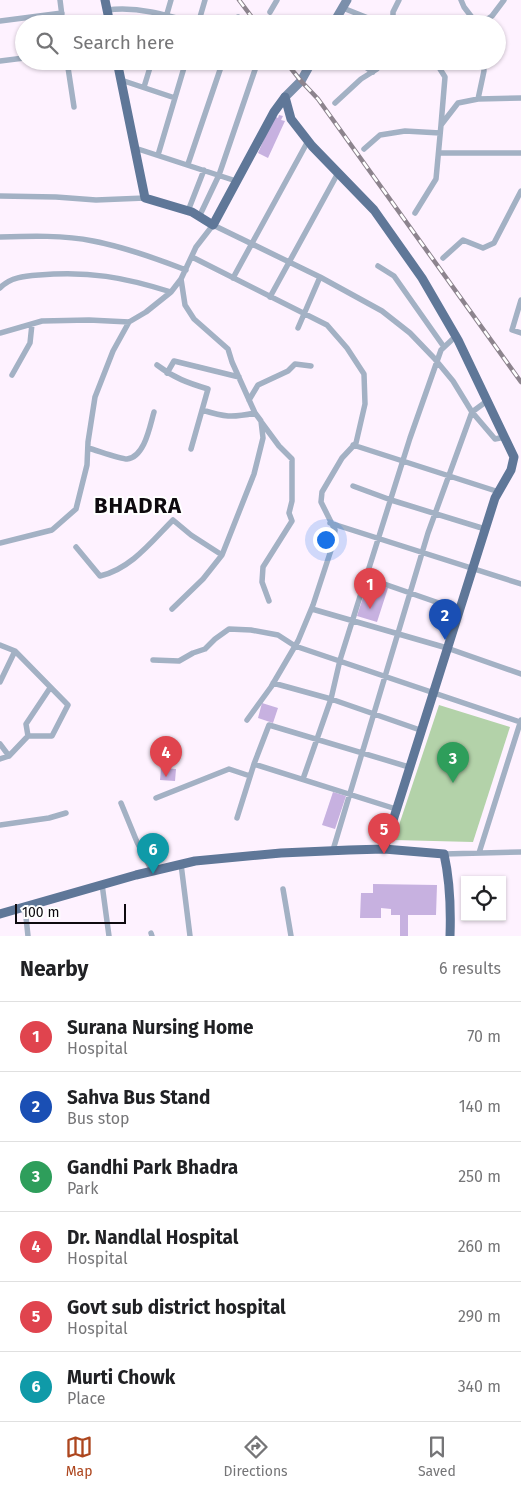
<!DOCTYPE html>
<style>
:root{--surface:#fff;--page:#f2f2f2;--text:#202124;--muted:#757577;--line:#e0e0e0;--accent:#ad461e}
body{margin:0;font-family:"Fira Sans",sans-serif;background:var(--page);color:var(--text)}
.controls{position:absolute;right:15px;bottom:15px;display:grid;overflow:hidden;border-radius:0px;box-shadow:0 1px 4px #0004}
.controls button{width:45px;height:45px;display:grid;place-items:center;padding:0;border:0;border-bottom:1px solid var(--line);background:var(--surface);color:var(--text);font:25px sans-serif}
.scale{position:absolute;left:15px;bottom:12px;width:111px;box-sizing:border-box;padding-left:5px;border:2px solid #0e0a0f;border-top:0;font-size:14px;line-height:18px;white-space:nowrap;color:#0e0a0f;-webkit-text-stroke:4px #fff;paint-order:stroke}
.you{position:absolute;left:325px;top:539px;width:18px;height:18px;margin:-12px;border:4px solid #fff;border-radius:50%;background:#1a73e8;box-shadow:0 0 0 8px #1a73e833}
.badge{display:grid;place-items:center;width:32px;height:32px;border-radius:50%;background:var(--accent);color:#fff;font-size:16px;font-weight:700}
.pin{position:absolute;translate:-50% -41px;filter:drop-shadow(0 1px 2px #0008)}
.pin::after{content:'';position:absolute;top:26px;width:18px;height:15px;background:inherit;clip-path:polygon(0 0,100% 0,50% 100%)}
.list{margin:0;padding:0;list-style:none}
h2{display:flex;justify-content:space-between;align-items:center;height:65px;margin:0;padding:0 20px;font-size:21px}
h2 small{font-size:16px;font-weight:400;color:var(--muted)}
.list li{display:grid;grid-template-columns:32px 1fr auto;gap:15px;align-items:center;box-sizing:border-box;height:70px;padding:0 20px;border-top:1px solid var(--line)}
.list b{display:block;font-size:19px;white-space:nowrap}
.list p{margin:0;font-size:16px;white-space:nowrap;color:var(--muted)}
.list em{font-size:16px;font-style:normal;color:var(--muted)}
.icon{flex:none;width:28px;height:28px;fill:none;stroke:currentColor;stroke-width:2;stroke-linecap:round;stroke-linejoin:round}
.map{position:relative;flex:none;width:521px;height:936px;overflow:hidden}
.search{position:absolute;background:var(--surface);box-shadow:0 1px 4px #0004;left:15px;right:15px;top:15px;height:55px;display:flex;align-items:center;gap:12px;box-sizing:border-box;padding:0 18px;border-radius:28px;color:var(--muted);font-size:19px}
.sheet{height:485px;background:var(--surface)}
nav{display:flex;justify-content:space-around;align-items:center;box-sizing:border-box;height:70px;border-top:1px solid var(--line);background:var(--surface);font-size:14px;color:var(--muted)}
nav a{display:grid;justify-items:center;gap:2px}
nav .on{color:var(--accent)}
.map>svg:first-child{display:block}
.green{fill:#b3d2a9}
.building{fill:#c7b1e0}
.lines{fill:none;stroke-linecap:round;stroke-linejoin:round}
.minor{stroke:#a3b1c4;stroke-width:5.5}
.secondary{stroke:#7b8fab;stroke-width:9}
.primary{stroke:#5f7798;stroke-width:9}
.rail-casing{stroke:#8d848e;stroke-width:4.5}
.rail{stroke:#fff;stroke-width:2.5;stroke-dasharray:8;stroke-linecap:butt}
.labels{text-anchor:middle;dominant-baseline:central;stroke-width:4;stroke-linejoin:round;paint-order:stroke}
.district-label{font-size:22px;font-weight:bold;letter-spacing:1px;fill:#0e0a0f;stroke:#fff}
</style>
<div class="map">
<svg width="521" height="936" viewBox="0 0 521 936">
<rect width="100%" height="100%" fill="#fef2ff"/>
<path class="green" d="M439,705L510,727L473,842L394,840Z"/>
<path class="building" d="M279,115L283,116L281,120L285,121L268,158L258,153L274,116L278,118Z
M368,582L388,588L377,622L357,616Z
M262,703L278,708L273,723L258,718Z
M161,768L176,769L175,781L160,780Z
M333,792L346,796L335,829L322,825Z
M373,884L437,885L436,915H408V936H400V915H391V909L381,908V918H360L361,893H373Z"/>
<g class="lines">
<path class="minor" d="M60,0L63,24
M461,0L464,7L477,24
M343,8L383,24
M107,10C138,6 167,15 197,24
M270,12L277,0
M0,21L62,13
M164,24L171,0
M198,24L205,0
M236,24L238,17
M393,24V12L399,0
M480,24L492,16L504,0
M0,61L24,58
M67,61L74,107
M356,61L373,72
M435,61L445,77L441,125
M121,80L175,98
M144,87L152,61
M478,99L484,71L483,61
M335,103L361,79L377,69L381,61
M135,148L236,181
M364,149L380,135L405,131L440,133
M439,153H521
M158,155L186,61
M188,164L223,61
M0,196L56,197L96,200L145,198
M188,211L204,170
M415,213L436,179L441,125L458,103L478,99L521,98
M199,217L219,175L258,61
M0,237C30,236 64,235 93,241C125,247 155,258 186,270
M192,257L327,325L347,348L364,374L365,404L356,443L342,458L322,492L321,502L335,530L333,544L313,605L298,641L271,687L247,720
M443,258L463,240L483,248L494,243L521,191
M378,266L394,276L444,347
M233,278L308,141
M0,288C10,277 25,276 39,275C90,271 123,277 171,292
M270,297L338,173
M521,300L512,330L521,333
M298,328L320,277
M0,333L42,321L89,320L129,322L146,312L171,292L181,279L196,247L213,225L320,277L382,311L410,333L434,358L453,381L472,412L495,439L505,437
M157,365C174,378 188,383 208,389L191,449
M167,373L174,361L239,377
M12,375L30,343L32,324
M249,400L258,385L288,371L295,364L311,366
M202,410C225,417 231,418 255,413
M262,423L279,446L292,459V501L289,513L292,521L263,567L262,582L269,601
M353,445L499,492
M88,448C96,450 120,459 127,459C145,457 150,425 154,412
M353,486L391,500L485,529
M330,523L521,584
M0,543L52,530L76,509L87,465L88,442L95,397L113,351L129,322
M76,547L100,576C131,569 152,541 173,520L191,535L222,555
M367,578L459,610
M172,609L203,579L222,555L254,474L263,438L261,421L255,413L232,362L228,349L194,319L185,305L181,279
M312,609L447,648L521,674
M0,645L15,651L68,705L52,736H28
M153,660L179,661L193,653L205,649L215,639L229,629L251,630L278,635L295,646L520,722
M0,682L15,651
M273,683L331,699L420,730
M0,744L9,756
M0,759L9,756L28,736L26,724L50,688
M254,764L269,725L409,767
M303,779L331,699L340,660L410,438L441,350L456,336
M156,798L229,769L250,776
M121,803L137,842L152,871
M237,818L254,764L396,809
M0,825L49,818L66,813
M333,850L428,533L472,412L487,401
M479,853L521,720
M444,854L521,852
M181,864L190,936
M102,884L109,936
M283,889L291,936
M25,908L28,936
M151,933L152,936"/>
<path class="secondary" d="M333,24L347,0
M285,97L301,81L312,61"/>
<path class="primary" d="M105,0L110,24
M117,61L145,198L192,212L213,225L274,112L285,97
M285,97L291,119L312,146L374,210L422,278L458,340L514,457L511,470L495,498L384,849
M0,914L136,875L195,861L281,853L349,850L384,849L444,854C450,881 451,908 450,936"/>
<defs>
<path id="rail" d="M239,0L257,24
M285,61L301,81L318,99L521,382"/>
</defs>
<use href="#rail" class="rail-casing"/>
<use href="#rail" class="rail"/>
</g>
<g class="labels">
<g class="district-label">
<text x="138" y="505">BHADRA</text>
</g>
</g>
</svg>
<div class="controls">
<button><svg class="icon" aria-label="locate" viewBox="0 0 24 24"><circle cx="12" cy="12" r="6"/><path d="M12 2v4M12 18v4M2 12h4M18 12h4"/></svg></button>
</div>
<div class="scale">100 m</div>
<div class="you"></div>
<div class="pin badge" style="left:370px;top:609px;background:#e0444e">1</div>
<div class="pin badge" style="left:445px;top:640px;background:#1a4fb4">2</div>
<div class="pin badge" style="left:453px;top:783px;background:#2e9e5b">3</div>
<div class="pin badge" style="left:166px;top:777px;background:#e0444e">4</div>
<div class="pin badge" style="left:384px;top:854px;background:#e0444e">5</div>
<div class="pin badge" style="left:153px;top:874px;background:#0f9aa8">6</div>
<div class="search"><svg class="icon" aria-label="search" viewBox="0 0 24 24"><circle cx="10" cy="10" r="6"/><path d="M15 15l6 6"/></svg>Search here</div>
</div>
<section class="sheet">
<h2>Nearby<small>6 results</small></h2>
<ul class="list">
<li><span class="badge" style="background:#e0444e">1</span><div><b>Surana Nursing Home</b><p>Hospital</p></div><em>70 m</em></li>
<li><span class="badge" style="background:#1a4fb4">2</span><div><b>Sahva Bus Stand</b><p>Bus stop</p></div><em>140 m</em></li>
<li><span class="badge" style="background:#2e9e5b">3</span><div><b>Gandhi Park Bhadra</b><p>Park</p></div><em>250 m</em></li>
<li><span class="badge" style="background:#e0444e">4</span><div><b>Dr. Nandlal Hospital</b><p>Hospital</p></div><em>260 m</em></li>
<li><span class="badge" style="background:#e0444e">5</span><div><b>Govt sub district hospital</b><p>Hospital</p></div><em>290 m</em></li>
<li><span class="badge" style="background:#0f9aa8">6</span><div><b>Murti Chowk</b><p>Place</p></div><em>340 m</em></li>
</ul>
</section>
<nav>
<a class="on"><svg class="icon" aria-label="map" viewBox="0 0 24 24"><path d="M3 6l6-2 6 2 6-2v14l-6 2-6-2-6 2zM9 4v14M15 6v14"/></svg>Map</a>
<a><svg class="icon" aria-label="directions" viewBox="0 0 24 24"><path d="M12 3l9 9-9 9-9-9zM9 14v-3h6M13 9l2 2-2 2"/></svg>Directions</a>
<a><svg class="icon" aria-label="saved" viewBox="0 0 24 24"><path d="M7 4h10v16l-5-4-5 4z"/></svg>Saved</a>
</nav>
